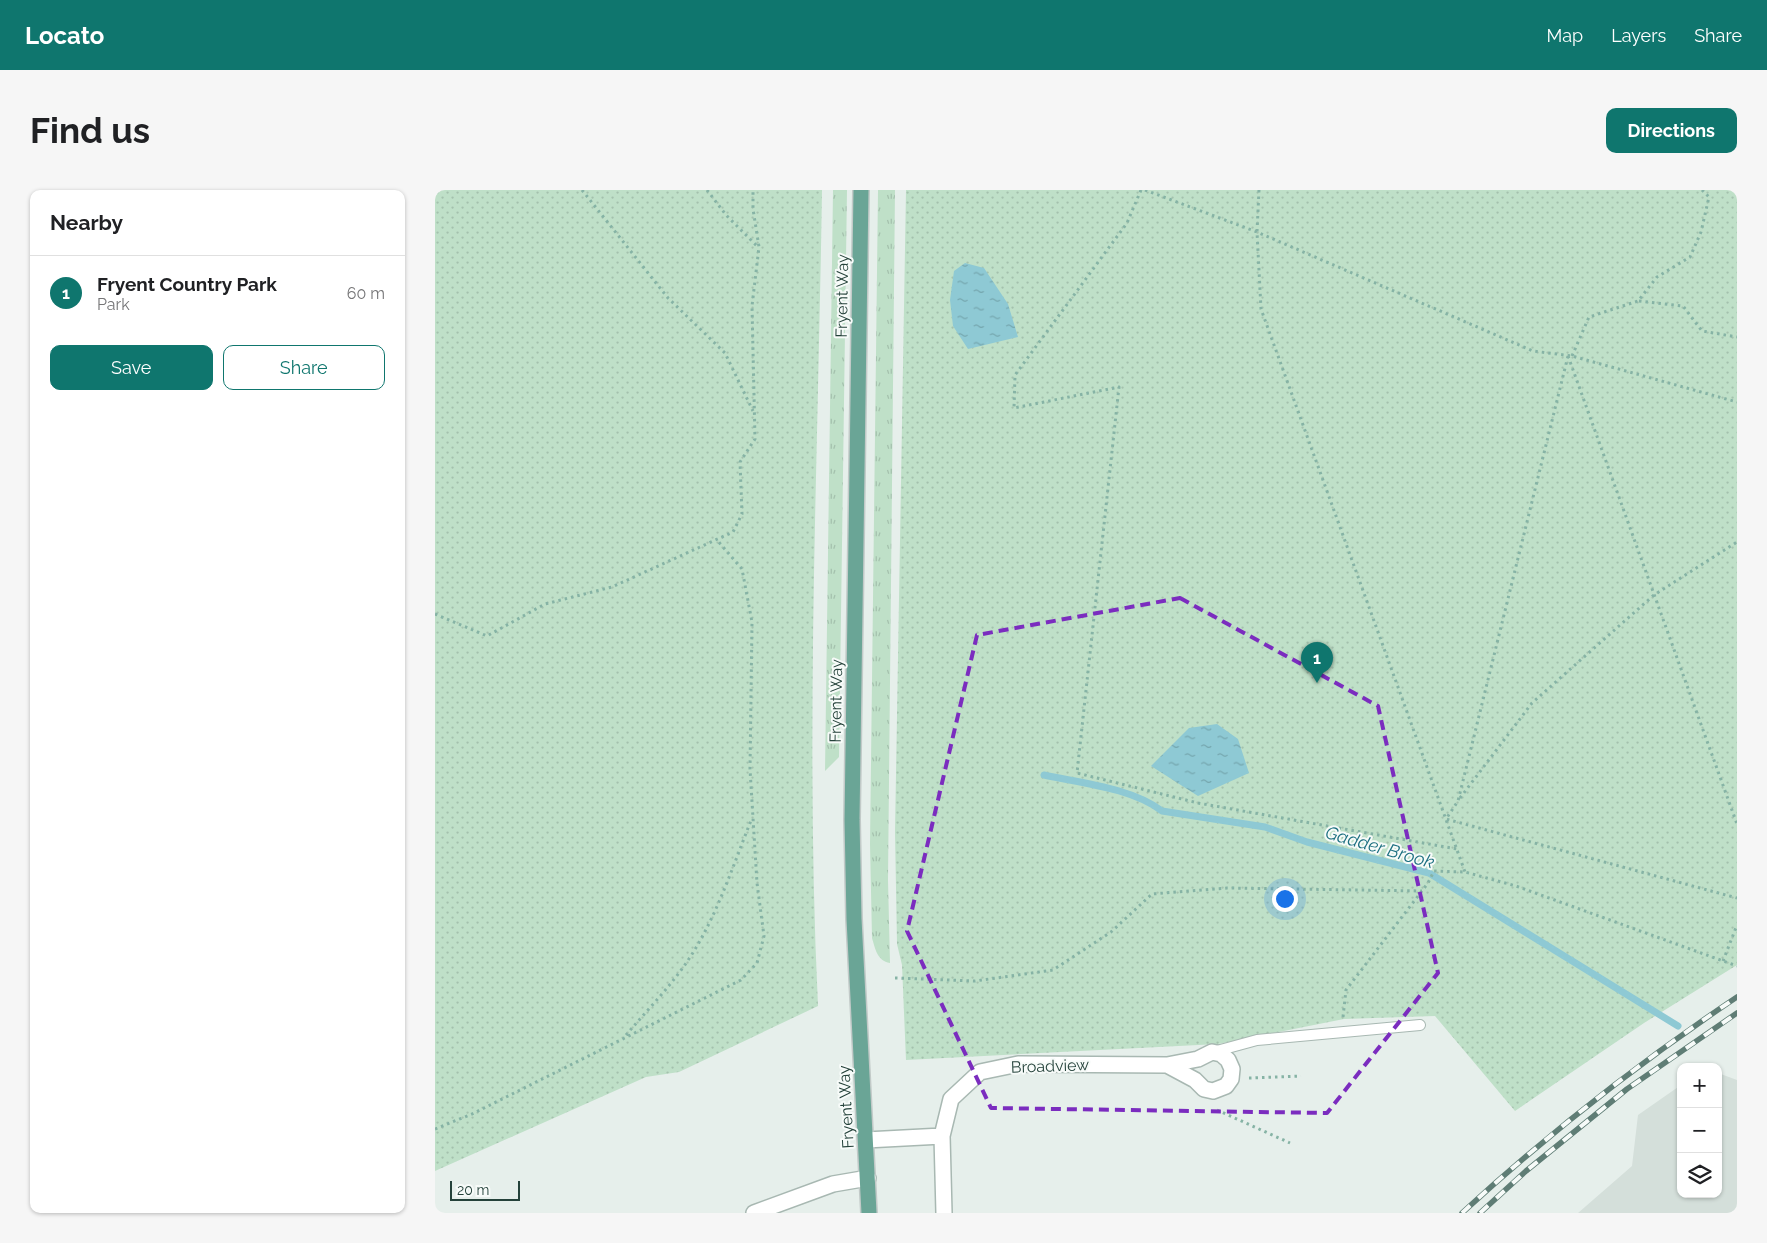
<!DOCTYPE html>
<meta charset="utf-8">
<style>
:root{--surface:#fff;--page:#f6f6f6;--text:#202124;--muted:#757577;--line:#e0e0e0;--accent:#0f766e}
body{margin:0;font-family:Raleway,sans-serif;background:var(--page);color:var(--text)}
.controls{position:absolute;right:15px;bottom:15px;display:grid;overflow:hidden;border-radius:10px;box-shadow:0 1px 4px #0004}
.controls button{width:45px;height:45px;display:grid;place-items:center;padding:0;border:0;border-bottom:1px solid var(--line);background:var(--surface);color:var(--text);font:25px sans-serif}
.scale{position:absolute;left:15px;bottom:12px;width:70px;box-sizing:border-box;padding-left:5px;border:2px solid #24423a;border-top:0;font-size:14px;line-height:18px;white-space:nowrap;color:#24423a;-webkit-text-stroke:4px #f7fbf9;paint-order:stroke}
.you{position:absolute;left:849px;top:708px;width:18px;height:18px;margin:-12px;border:4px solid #fff;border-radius:50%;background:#1a73e8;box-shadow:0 0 0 8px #1a73e833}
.badge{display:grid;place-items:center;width:32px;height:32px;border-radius:50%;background:var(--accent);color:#fff;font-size:16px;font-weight:700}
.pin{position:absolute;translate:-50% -41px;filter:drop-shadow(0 1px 2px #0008)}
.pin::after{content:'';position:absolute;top:26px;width:18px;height:15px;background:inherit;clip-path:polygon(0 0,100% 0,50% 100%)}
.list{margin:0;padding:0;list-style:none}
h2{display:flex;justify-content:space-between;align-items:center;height:65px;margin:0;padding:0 20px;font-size:21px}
h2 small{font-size:16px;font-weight:400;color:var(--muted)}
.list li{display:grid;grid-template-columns:32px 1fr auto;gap:15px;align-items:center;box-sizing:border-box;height:75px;padding:0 20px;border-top:1px solid var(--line)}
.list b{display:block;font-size:19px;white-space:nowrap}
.list p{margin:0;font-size:16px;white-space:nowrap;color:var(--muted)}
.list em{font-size:16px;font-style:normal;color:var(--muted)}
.actions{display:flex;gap:10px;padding:15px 20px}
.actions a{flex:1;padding:11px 0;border:1px solid var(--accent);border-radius:10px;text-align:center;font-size:18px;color:var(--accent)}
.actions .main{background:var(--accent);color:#fff}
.icon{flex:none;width:28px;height:28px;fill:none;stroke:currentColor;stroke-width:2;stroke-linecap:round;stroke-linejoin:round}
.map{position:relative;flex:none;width:1302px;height:1023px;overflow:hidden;border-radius:10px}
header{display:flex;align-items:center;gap:30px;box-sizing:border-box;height:70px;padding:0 25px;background:var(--accent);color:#fff}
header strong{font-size:24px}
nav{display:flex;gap:28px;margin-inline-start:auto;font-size:18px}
.intro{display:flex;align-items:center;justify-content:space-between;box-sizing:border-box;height:120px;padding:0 30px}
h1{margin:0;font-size:35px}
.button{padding:12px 22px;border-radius:10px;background:var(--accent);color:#fff;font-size:18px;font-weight:700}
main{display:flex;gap:30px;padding:0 30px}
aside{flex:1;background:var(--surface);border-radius:10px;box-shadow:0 1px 4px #0004}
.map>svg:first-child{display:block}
.built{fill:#d4dfda}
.grass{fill:url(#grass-tufts)}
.park{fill:url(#park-dots)}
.water{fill:url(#water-ripples)}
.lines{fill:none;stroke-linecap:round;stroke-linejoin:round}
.stream{stroke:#8ec9d4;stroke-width:7}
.service-casing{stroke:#a8b8b2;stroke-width:12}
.minor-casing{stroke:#a8b8b2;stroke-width:18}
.primary-casing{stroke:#c2cac8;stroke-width:18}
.path{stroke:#86b3a5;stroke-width:3;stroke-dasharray:2.5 4;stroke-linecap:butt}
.service{stroke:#fff;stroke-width:10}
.minor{stroke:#fff;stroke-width:15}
.primary{stroke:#6aa596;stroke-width:15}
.rail-casing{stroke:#5f7d75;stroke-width:5.5}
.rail{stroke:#f7fbf9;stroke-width:4;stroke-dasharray:11;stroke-linecap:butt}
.marked{fill:none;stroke:#7b2cbf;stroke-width:4;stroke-dasharray:10 6;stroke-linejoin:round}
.labels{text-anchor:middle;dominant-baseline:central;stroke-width:4;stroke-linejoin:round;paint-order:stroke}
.street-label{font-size:16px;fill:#24423a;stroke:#f7fbf9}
.water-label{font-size:18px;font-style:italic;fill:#1c6f80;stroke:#f7fbf9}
</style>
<header>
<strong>Locato</strong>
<nav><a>Map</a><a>Layers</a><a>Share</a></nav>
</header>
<div class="intro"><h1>Find us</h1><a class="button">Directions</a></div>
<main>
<aside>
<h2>Nearby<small></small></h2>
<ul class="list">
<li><span class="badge">1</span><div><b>Fryent Country Park</b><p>Park</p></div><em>60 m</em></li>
</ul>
<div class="actions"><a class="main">Save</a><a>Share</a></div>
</aside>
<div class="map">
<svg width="1302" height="1023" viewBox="0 0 1302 1023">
<defs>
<pattern id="grass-tufts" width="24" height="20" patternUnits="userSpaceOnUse" patternTransform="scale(1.25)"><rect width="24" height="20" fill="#bfe0c8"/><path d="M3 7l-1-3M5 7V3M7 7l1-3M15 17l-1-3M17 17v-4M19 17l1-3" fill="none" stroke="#a4c1ad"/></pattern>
<pattern id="park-dots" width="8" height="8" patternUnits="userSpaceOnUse" patternTransform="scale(1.25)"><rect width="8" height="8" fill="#bfe0c8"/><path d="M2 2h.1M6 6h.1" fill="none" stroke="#a4c1ad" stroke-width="1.8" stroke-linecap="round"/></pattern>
<pattern id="water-ripples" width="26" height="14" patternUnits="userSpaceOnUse" patternTransform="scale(1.25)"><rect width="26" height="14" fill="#8ec9d4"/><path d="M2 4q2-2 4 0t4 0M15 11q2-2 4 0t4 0" fill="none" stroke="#74a5ad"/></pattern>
</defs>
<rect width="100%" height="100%" fill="#e6efeb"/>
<path class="built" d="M1283,883L1302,890V1023H1143L1197,976L1203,925L1246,895V1004H1283Z"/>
<path class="grass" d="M398,0H412L404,567L390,581Z
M443,0H460L453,690L455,773C442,771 440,758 437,748L435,654Z"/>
<path class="park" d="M0,0H387C383,272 370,544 383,816L244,882L211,887L0,981Z
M471,0H1302V775L1209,833L1080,921L1000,826L909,829L783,854L471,870L467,775L462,754L460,642Z"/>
<path class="water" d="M530,73L549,78L573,114L583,147L533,159L518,136L515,110L519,81Z
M782,534L803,549L814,583L763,606L716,576L754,538Z"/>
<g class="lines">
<path class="stream" d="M609,585C646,593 697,598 727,621L830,637L872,652L994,683L1243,836"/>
<defs>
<path id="service" d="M778,862L822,850L985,835"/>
<path id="minor" d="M431,950L507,946
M319,1023L398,994L433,988
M509,1023L507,946L516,909L545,882L583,874L732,875L763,869L777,862L786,864L793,870L797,879L796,889L791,896L778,901L769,899L760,890L732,875"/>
<path id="primary" d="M426,0L417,630L419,729L434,1023"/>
</defs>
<use href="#service" class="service-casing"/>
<use href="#minor" class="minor-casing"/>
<use href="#primary" class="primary-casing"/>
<path class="path" d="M147,0L233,108L290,163L318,221
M272,0L291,25L323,57
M706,0L692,33L580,185L579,218L684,197L642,583L763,613L1022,659
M710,0L822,42L1098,161L1137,166L1302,212
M824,0L822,42L826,119L1030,682
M1204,111L1248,116L1267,141L1302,147
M1133,166L1023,611L1011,629L1302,708
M1133,166L1302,634
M1137,166L1154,127L1203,111L1222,87L1255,67L1266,42L1274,7L1267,0
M0,424L52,446L110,414L177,397L298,342L307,324L305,272L320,249L317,116L324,57L318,19V0
M1025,608L1097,513L1219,405L1302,352
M1288,771L1302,735
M460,788L540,791L618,780L676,742L717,704L792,698L987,701
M908,827L911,800L993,693L999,681L1030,682L1081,696L1302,776
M191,845C214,818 240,792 259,761C284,720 299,673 317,628
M814,888L866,886
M782,920L855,953
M0,939L37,924L306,790L322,773L329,746L322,693L315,579L317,432L307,379L282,350"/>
<use href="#service" class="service"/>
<use href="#minor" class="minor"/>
<use href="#primary" class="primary"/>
<defs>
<path id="rail" d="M1027,1023C1113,944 1205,872 1302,807
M1045,1023L1091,981L1192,899L1302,823"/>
</defs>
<use href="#rail" class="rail-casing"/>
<use href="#rail" class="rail"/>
</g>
<path class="marked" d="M745,408L943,516L1003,783L892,923L556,918L472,741L542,445Z"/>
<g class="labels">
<g class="street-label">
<text transform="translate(407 106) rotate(-89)">Fryent Way</text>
<text transform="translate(401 511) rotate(-89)">Fryent Way</text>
<text transform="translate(615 876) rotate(-2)">Broadview</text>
<text transform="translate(411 917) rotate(-93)">Fryent Way</text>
</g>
<g class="water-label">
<text transform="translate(945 657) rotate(16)">Gadder Brook</text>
</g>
</g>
</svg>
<div class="controls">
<button>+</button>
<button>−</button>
<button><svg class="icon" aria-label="layers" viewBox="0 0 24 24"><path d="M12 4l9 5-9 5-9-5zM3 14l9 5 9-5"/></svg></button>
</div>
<div class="scale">20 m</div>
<div class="you"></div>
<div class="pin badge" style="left:882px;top:493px">1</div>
</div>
</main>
